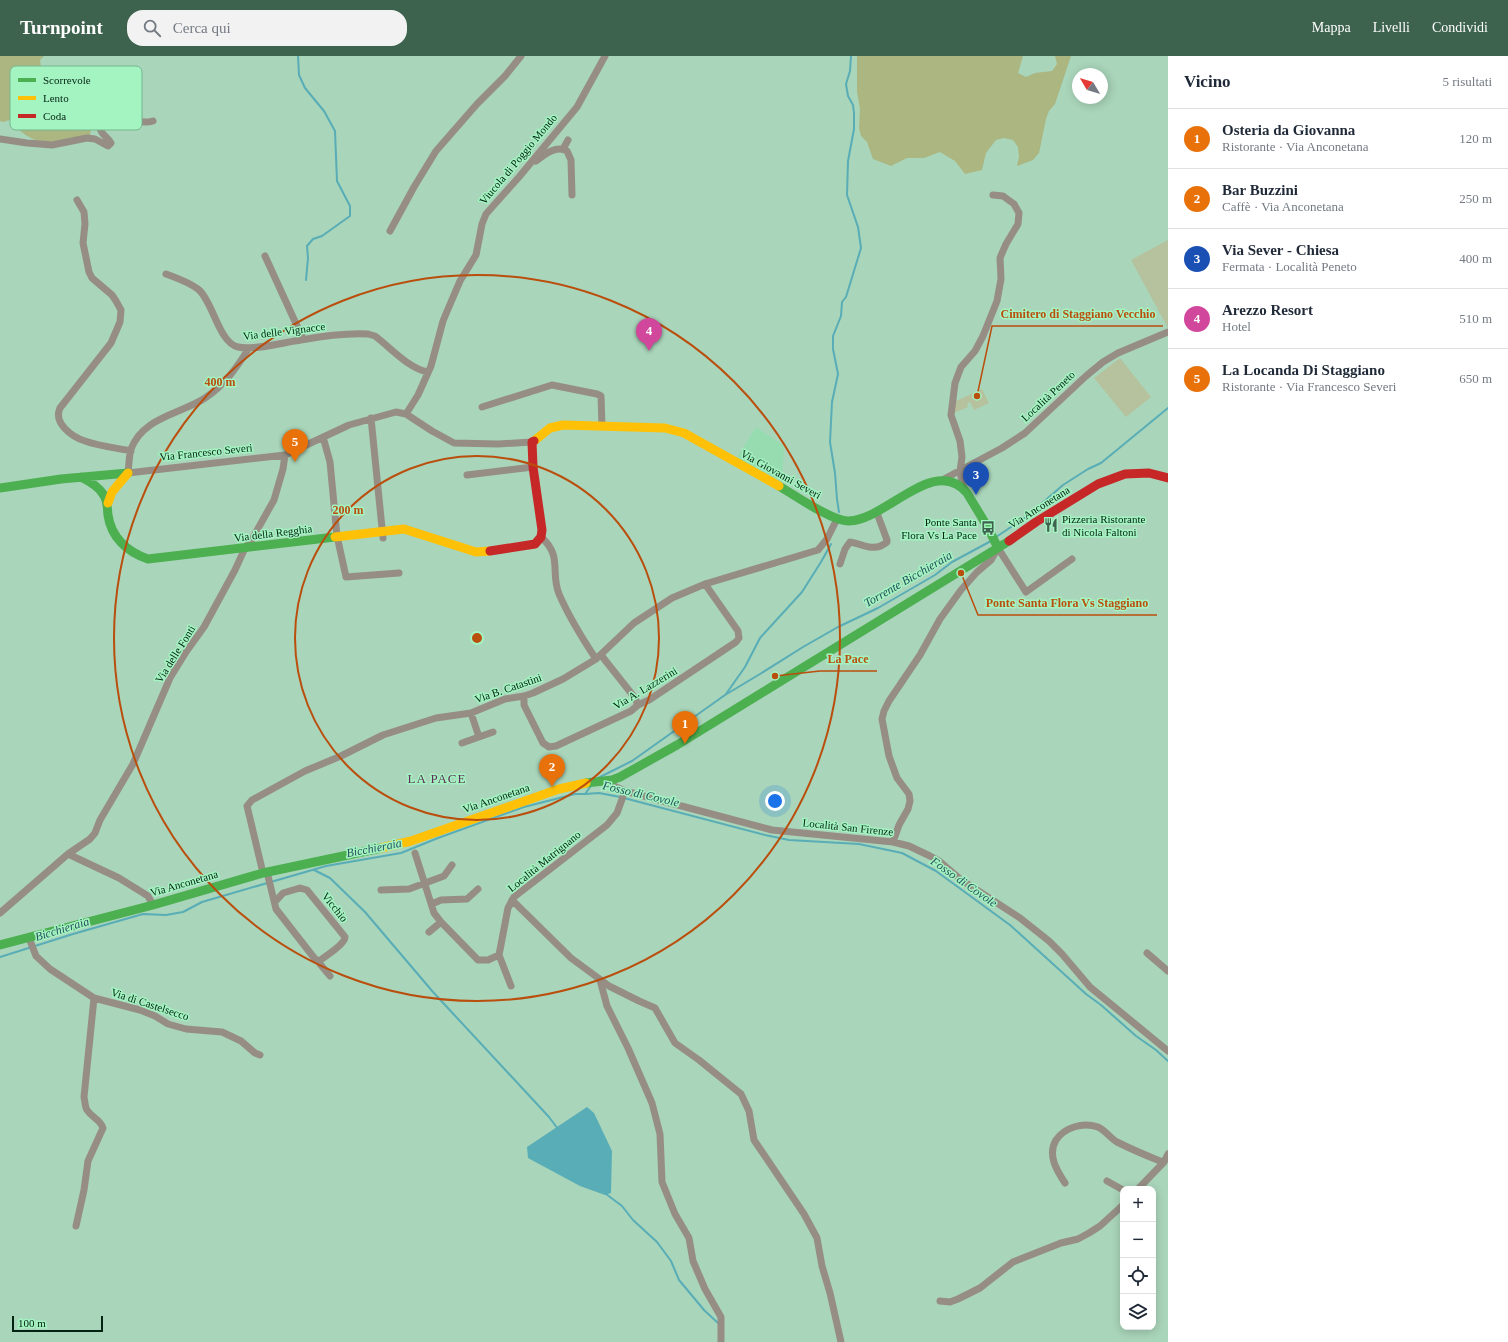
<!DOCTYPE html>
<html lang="it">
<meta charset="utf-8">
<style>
:root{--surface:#fff;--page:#f2f2f3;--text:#1f2937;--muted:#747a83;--line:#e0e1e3;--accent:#3d624d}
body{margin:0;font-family:"Times New Roman",serif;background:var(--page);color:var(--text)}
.controls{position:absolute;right:12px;bottom:12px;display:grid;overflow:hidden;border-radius:8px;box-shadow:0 2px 10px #0003}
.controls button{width:36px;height:36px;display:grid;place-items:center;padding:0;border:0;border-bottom:1px solid var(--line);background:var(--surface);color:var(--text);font:20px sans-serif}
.compass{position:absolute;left:1072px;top:12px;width:36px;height:36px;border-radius:50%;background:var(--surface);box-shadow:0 2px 10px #0003;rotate:308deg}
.scale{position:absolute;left:12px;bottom:10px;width:91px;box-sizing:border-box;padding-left:4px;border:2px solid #032412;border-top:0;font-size:11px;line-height:14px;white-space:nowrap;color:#032412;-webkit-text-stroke:3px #a4f4c2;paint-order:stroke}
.you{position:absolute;left:775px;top:745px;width:14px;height:14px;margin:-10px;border:3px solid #fff;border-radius:50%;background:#1a73e8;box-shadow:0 0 0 6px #1a73e833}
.badge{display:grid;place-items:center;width:26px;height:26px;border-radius:50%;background:var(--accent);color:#fff;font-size:13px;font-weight:700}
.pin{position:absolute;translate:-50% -33px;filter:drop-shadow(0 1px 2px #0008)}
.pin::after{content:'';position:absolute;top:21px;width:14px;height:12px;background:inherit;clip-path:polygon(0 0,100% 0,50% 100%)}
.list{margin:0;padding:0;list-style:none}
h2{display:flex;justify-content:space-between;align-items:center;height:52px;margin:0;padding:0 16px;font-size:17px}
h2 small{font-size:13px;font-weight:400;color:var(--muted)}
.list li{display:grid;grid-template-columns:26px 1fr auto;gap:12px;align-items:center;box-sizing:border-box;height:60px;padding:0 16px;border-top:1px solid var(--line)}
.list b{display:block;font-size:15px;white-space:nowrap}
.list p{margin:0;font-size:13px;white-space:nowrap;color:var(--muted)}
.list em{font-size:13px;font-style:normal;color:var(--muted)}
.icon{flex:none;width:22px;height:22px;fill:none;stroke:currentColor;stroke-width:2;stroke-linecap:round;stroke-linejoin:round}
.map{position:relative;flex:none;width:1168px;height:1286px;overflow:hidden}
header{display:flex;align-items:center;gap:24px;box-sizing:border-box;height:56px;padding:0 20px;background:var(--accent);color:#fff}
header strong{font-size:19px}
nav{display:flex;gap:22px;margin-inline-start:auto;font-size:14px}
.search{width:280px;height:36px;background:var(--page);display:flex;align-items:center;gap:10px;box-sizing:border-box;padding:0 14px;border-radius:16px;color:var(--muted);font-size:15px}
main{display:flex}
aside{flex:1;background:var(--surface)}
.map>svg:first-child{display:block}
.built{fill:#97dbb1}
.green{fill:#b5c29d}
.forest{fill:#acb680}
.water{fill:#58adb6}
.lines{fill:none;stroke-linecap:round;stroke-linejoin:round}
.stream{stroke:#58adb6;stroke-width:2}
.street{stroke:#968e85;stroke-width:7}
.fast{stroke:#4caf50;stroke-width:9}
.slow{stroke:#ffc107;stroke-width:9}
.jam{stroke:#c62828;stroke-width:9}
.ring{fill:none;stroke:#ba4e0d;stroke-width:2}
.labels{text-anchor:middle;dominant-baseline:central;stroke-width:3;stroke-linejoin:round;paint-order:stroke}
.street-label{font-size:11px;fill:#032412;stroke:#a4f4c2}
.poi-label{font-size:11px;fill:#032412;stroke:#a4f4c2;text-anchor:start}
.water-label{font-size:12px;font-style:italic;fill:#25505b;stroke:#a4f4c2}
.quarter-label{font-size:13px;letter-spacing:1px;fill:#622a56;stroke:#a4f4c2}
.key{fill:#a4f4c2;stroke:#74b68d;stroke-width:1}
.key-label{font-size:11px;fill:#032412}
.centre{fill:#ba4e0d;stroke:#a4f4c2;stroke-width:2}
.ring-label{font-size:12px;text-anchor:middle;font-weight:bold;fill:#ba4e0d;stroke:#a4f4c2;stroke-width:3;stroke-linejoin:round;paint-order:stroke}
.leader{fill:none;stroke:#ba4e0d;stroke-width:1.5}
.callout-dot{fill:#ba4e0d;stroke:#a4f4c2;stroke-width:1.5}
.callout-label{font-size:12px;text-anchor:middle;font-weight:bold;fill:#ba4e0d;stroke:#a4f4c2;stroke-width:3;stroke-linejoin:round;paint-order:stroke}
</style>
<header>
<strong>Turnpoint</strong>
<div class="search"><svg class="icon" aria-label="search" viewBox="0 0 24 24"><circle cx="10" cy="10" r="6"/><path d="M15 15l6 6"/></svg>Cerca qui</div>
<nav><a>Mappa</a><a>Livelli</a><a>Condividi</a></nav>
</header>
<main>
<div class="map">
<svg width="1168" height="1286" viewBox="0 0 1168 1286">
<rect width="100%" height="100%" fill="#a9d5ba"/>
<path class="built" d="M756,371L784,390L782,428L736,403Z"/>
<path class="green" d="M1168,184V272L1131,204Z
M1120,302L1151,341L1126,361L1094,322Z
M982,333L989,347L974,354L970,346L967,348L968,351L954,357V346Z"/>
<path class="forest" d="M0,0H44L40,4C41,9 41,15 43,21C47,31 52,38 48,49L57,52L72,49L74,37H83L96,61L92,64L88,58L84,57L78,60C77,69 83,74 91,71L90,81C77,83 63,87 49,87C34,87 18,75 10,64L3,66L0,65Z
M857,0H1023L1018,17L1026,21L1035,17L1052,15L1057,8L1055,0H1071L1055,48L1049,55L1046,63L1039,97L1033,104L1017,110L1019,101L1018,91L1013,84L1004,82L996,84L986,97L982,114L965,118L955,105L940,96L924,102H907L891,110L873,103L867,86L861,80L859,72L860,53L857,36Z"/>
<path class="water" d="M587,1051L594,1057L612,1095L611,1137L605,1139L580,1130L528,1102L527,1091Z"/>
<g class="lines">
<path class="stream" d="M298,0L299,19L305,32L324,55L335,75L337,125L350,150V160L322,180L313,183L307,190L308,202L306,224
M839,456L837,443L835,417L830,386L832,346L838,318L833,293V280L841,260L842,246L846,241L861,192L858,171L847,139L848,105L854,73V57L853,49L848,40L846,28L850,15L851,0
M996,481L1026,461L1063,429L1088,413L1101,407L1168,352
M726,638L745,611L760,582L802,536L821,506L831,488
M598,722L632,705L725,639L760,618L803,591L838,571L878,552L935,519L952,506L991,485
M585,738L599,737L620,741
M624,742L765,779L789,784L859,788L902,797L936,815L1010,869L1086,938L1101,949L1136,980L1156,994L1168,1005
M314,814L330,822L365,856L433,936L549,1061L558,1073
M0,901L73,878L143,858L166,859L183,856L202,846L326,810L401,797L438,782L524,751L575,738H585L591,730
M606,1138L622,1150L633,1164L657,1186L671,1205L679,1224L704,1254L719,1268"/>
<path class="street" d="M0,83L27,87L52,89L87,82L95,83L108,90L111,87C108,81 101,79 100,72C96,53 126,64 134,65C140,66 147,67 153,65
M563,93L568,84
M536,105C545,98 556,89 567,95L571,104L572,139
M77,144L84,156L85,168L83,187L89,216L92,222L112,239L116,245L121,254L120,266L111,287L60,352C53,367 72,381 85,385C99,390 116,392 131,395
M390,175L414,131L436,95L477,48L505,20L521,0
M265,200L303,283
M166,218C177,222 191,227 199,234C213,246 219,287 238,291C253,295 285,286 301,284C323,280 347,277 368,278L375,280C391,292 408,312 428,316
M249,292C237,311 225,329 205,342C181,358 143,361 131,393C129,400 129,409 128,417L285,399L349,369L396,356L406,358L432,375L454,387L498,388L532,386
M482,351L552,329L597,338L601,340L602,370
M406,358L418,339L431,310L443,265L448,253L460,225L476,199L482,168L486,158L519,121L577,51L605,0
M371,362L383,482
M323,381L330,406L337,480L346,521L399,517
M467,419L533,411
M944,423L1002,392L1025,377L1086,320L1103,306L1118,297L1168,276
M965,435L962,427L960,415L962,401L960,385L951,359L955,327L961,311L975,295L983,280L997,245L1001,223L1000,202L1006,188L1018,168L1019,157L1014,148L1003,140L993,139
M541,481C563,500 550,516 559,538C569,561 582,582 596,603
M840,508L845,493L850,486C863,488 874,497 887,486V484L877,457
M601,599L635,642L638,649
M524,640V649L543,687L549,691L556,690L631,655L638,649L649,644L736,586L739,582L738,575L705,528
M471,657L479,681
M462,687L493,676
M603,725L625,735L772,774L893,786L909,790L930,800L939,805L960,823L1020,862L1049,885L1062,898L1090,931L1168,995
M893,786L899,769L908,753L910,745L909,738L897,722L889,700L882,663L884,655L889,645L920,599L940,563L961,534L977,516L991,504L998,492L1026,536L1072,503
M415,797L434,857L441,866L478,904H488L499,899L508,852L514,841L607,769L617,757L625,735
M68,798L119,822L148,840L153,849
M267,816L276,853L315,903L319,905C326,900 345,888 345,881L307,834L300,832L283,837L275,846
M263,817L247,750L252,744L305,715L341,700L383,679L436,662L471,657L505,643L524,640L533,637L563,623L596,603L634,567L672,542L705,528L818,494L827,483L837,463
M381,834L409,833L444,820L452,809
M512,844L571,902L609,930L639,945L655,952L675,987L699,1004L741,1038L749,1055L754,1084L804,1158L817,1182L822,1210L830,1237L841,1286
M432,848L441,844L467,843L478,833
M0,857L68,798L90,783L95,777L100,764L133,708L170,622L186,596L204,571L235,514L245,492L251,485L274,444L283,413L285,399
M429,876L441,866
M29,882L36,900L50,913L94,942L140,954L155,960L168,968L186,973L222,976L241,985L255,997L260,999
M1147,897L1168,915
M499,899L511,930
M319,905L320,908L330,920
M600,924L607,950L628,992L652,1047L660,1078L662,1126L675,1158L689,1182L693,1205L705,1233L721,1261V1286
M1107,1125L1123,1134
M1065,1127C1057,1115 1047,1099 1056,1084C1065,1071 1083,1066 1098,1071C1105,1074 1110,1082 1117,1086C1131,1093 1145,1099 1160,1105L1164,1106L1168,1098
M1138,1133L1164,1106
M76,1170L84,1134L88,1105L103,1072C100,1063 92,1062 87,1054C85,1051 85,1045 84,1041L94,942
M940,1245L950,1246L958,1243L980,1232L1013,1206L1061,1187L1078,1183L1089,1177L1100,1170L1123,1149"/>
<path class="fast" d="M81,421C89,425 98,430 103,438C108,444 107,452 108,459C111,481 127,496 148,503L335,481
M779,430C794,439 833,466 849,465C886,464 935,398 967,437L987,470L998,492
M0,432L61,423L128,417
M586,727L612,724L620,721L677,689L1009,485
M0,889L153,849L263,817L381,792"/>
<path class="slow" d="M534,385L550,372L563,369L665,372L684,377L779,430
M108,447L112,436L128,417
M335,481L404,473L476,496L490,495
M381,792L411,785L559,733L586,727"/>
<path class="jam" d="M1009,485L1036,466L1098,428L1125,418L1149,417L1168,422
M490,495L535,488L541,481L542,474L533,411L532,386L534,385"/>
</g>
<g class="ring">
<circle cx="477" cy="582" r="182"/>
<circle cx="477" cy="582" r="363"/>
</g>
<defs>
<symbol id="restaurant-bare" viewBox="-9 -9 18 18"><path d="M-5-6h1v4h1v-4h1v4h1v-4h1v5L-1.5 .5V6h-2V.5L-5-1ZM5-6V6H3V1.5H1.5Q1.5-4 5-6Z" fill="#3d624d" stroke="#a4f4c2" stroke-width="2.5" paint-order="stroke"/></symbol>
<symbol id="bus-bare" viewBox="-9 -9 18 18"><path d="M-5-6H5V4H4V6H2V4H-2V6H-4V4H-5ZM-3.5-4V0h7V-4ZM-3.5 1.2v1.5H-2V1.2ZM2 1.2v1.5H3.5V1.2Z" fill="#3d624d" stroke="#a4f4c2" stroke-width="2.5" paint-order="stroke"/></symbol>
</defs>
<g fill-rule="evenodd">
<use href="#restaurant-bare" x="1041" y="459" width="20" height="20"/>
<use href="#bus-bare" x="978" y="462" width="20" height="20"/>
</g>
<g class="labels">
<g class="street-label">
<text transform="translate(518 103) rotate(-50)">Viucola di Poggio Mondo</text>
<text transform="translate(284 275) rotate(-7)">Via delle Vignacce</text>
<text transform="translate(1048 340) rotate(-43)">Località Peneto</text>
<text transform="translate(206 396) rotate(-6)">Via Francesco Severi</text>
<text transform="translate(781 418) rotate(29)">Via Giovanni Severi</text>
<text transform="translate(1039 451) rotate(-32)">Via Anconetana</text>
<text transform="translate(273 477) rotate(-7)">Via della Regghia</text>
<text transform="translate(175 598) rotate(-58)">Via delle Fonti</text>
<text transform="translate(508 632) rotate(-19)">Via B. Catastini</text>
<text transform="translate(645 632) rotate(-31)">Via A. Lazzerini</text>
<text transform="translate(496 742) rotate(-19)">Via Anconetana</text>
<text transform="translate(848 771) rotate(6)">Località San Firenze</text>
<text transform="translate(544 805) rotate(-39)">Località Matrignano</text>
<text transform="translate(184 827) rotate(-16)">Via Anconetana</text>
<text transform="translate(335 851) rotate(51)">Vicchio</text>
<text transform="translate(150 948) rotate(18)">Via di Castelsecco</text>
</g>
<g class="poi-label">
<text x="1062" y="463">Pizzeria Ristorante<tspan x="1062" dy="13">di Nicola Faltoni</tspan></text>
<text x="977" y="466" text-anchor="end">Ponte Santa<tspan x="977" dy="13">Flora Vs La Pace</tspan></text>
</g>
<g class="water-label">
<text transform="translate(908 523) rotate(-30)">Torrente Bicchieraia</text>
<text transform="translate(641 738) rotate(13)">Fosso di Covole</text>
<text transform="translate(374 792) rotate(-11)">Bicchieraia</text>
<text transform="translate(964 826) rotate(35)">Fosso di Covole</text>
<text transform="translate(62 873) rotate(-17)">Bicchieraia</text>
</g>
<g class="quarter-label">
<text x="437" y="722">LA PACE</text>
</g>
</g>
<rect x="10" y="10" width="132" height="64" rx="6" class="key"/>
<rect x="18" y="22" width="18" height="4" fill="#4caf50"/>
<rect x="18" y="40" width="18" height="4" fill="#ffc107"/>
<rect x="18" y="58" width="18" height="4" fill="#c62828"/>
<g class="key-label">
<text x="43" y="28">Scorrevole</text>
<text x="43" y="46">Lento</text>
<text x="43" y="64">Coda</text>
</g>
<circle cx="477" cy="582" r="6" class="centre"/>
<g class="ring-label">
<text x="220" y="330">400 m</text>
<text x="348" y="458">200 m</text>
</g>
<path class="leader" d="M977 340L992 270H1163M961 517L978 559H1157M775 620L820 615H877"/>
<g class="callout-dot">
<circle cx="977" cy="340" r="4"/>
<circle cx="961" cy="517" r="4"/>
<circle cx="775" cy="620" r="4"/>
</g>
<g class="callout-label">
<text x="1078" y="262">Cimitero di Staggiano Vecchio</text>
<text x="1067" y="551">Ponte Santa Flora Vs Staggiano</text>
<text x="848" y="607">La Pace</text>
</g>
</svg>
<div class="controls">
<button>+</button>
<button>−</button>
<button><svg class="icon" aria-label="locate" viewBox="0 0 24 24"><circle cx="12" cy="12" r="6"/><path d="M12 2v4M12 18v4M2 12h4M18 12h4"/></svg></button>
<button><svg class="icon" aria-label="layers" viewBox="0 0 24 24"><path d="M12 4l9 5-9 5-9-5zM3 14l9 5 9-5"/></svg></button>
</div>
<svg class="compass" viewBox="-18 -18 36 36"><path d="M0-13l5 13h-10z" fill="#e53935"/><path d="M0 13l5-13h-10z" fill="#747a83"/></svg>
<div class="scale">100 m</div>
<div class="you"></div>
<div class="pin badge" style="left:685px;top:688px;background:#e8710a">1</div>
<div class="pin badge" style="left:552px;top:731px;background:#e8710a">2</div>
<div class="pin badge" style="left:976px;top:439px;background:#1a4fb4">3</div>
<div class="pin badge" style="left:649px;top:295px;background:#d1479c">4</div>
<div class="pin badge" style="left:295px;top:406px;background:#e8710a">5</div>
</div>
<aside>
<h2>Vicino<small>5 risultati</small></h2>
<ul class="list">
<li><span class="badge" style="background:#e8710a">1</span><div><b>Osteria da Giovanna</b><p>Ristorante · Via Anconetana</p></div><em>120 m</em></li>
<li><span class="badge" style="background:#e8710a">2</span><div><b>Bar Buzzini</b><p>Caffè · Via Anconetana</p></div><em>250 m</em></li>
<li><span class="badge" style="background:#1a4fb4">3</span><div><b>Via Sever - Chiesa</b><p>Fermata · Località Peneto</p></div><em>400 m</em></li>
<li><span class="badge" style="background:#d1479c">4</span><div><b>Arezzo Resort</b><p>Hotel</p></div><em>510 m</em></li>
<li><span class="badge" style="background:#e8710a">5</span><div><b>La Locanda Di Staggiano</b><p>Ristorante · Via Francesco Severi</p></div><em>650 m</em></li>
</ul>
</aside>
</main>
